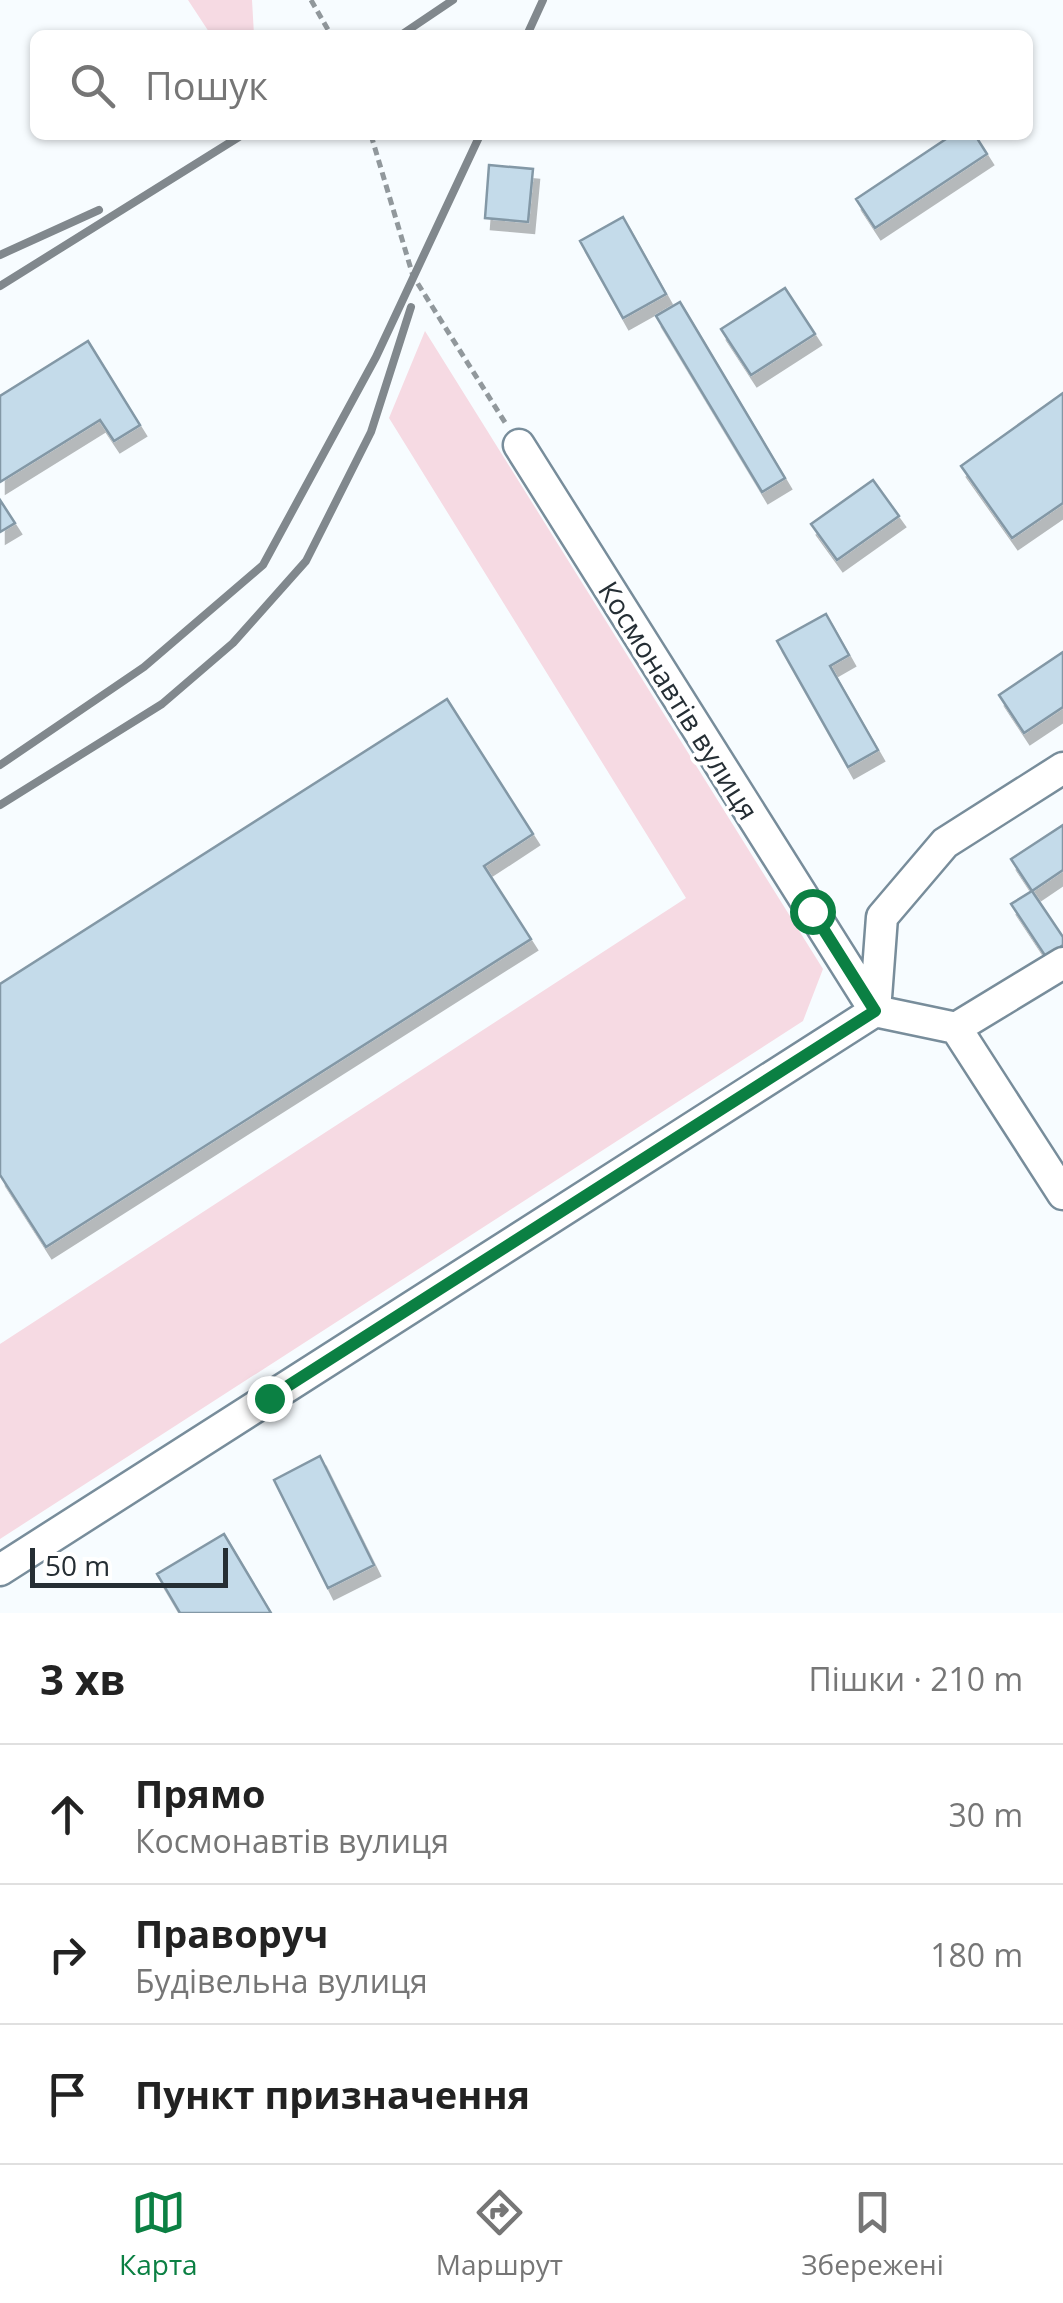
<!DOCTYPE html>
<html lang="uk">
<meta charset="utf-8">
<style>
:root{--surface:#fff;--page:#f2f2f2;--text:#222;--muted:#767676;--line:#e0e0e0;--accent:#0b8043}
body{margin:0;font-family:"Open Sans",sans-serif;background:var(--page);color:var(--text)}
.scale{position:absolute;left:30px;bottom:25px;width:198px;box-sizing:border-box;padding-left:10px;border:5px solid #252e34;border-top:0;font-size:28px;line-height:35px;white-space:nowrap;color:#252e34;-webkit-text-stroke:8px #fff;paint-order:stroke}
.stop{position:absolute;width:30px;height:30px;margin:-22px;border:8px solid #0b8043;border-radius:50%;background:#fff}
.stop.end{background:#0b8043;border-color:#fff;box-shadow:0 2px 10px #0008}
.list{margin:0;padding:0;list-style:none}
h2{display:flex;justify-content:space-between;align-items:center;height:130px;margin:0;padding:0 40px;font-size:42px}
h2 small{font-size:32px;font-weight:400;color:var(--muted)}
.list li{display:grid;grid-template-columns:65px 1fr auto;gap:30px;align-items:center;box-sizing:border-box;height:140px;padding:0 40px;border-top:2px solid var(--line)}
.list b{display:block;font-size:38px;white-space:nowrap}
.list p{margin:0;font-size:32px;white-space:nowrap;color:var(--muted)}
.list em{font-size:32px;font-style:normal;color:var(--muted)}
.icon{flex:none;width:55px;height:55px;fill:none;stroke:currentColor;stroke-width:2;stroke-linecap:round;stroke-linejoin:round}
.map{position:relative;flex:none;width:1063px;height:1613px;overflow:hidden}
.search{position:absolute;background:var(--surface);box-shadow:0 2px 8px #0004;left:30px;right:30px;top:30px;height:110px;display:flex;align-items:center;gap:25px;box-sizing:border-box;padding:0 35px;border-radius:15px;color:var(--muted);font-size:38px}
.sheet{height:550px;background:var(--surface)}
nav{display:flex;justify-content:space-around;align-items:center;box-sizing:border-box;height:140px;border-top:2px solid var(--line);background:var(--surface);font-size:28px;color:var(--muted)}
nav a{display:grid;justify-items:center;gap:5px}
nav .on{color:var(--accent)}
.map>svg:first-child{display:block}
.green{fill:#f6dae3}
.building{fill:#c4dbea;stroke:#8398a6;stroke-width:2.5;filter:url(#shadow)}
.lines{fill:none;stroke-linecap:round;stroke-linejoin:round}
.minor-casing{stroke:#788d9b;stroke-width:35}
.path{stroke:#91989c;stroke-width:5;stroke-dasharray:8 5;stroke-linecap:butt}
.minor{stroke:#fff;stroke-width:30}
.rail{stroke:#81888d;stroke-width:8}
.route{stroke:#0b8043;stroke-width:12}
.labels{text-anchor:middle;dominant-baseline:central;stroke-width:8;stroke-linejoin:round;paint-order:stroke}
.street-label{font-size:28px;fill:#252e34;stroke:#fff}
</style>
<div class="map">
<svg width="1063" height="1613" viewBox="0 0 1063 1613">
<defs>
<filter id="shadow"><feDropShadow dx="6" dy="11" stdDeviation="0" flood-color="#0004"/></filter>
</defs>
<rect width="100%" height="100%" fill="#f7fcff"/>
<path class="green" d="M188,0H252L254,35H211Z
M425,331L823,969L803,1021L0,1539V1344L686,898L389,418Z"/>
<path class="building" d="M952,135H975L987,154L875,228L856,199Z
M489,165L533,169L528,222L485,218Z
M623,217L666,294L623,318L580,241Z
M785,288L815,334L751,375L721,329Z
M680,302L785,478L762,492L656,316Z
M88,341L140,425L114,441L100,420L0,482V396Z
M1063,393V503L1012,538L961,466Z
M873,480L899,516L837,560L811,524Z
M0,500L15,523L0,532Z
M826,614L849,655L830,666L878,750L848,767L777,641Z
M1063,652V707L1024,733L999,695Z
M447,699L533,834L484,866L531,939L46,1247L0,1175V984Z
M1063,825V870L1032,891L1011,859Z
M1032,891L1063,937V945L1046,957L1011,904Z
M320,1456L374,1565L328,1588L274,1480Z
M224,1534L271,1613H180L157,1574Z"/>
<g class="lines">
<defs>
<path id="minor" d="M519,445L875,1011L956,1028L1063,1194
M956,1028L1063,963
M0,1570L875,1011L882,917L945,843L1063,768"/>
</defs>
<use href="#minor" class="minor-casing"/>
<path class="path" d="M311,0L331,35
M371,135L413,276L506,424"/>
<use href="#minor" class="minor"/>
<path class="rail" d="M401,35L453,0
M527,35L543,0
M0,255L99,210
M0,286L242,135
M0,765L144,667L263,565L376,357L480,135
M0,805L162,704L233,643L306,561L371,432L411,307"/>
</g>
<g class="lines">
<path class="route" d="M269,1398L875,1011L812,911"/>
</g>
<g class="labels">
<g class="street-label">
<text transform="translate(679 700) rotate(58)">Космонавтів вулиця</text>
</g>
</g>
</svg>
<div class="scale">50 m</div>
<div class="stop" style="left:812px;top:911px"></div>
<div class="stop end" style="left:269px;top:1398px"></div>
<div class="search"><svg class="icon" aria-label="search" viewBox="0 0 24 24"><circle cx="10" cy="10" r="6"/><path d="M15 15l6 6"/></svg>Пошук</div>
</div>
<section class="sheet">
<h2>3 хв<small>Пішки · 210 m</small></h2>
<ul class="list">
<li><svg class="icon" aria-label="ahead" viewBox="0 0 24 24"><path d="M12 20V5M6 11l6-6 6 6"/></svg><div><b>Прямо</b><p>Космонавтів вулиця</p></div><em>30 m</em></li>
<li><svg class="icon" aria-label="right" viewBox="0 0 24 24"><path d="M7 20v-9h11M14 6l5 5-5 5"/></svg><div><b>Праворуч</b><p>Будівельна вулиця</p></div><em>180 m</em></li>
<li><svg class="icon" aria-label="arrive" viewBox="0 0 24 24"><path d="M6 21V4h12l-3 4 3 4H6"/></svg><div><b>Пункт призначення</b></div></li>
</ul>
</section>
<nav>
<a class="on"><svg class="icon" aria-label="map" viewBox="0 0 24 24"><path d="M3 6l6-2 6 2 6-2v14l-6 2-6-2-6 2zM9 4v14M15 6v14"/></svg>Карта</a>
<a><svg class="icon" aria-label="directions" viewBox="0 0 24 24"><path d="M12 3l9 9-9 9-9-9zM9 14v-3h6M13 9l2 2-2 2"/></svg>Маршрут</a>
<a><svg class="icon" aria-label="saved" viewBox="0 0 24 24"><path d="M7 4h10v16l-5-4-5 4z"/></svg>Збережені</a>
</nav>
